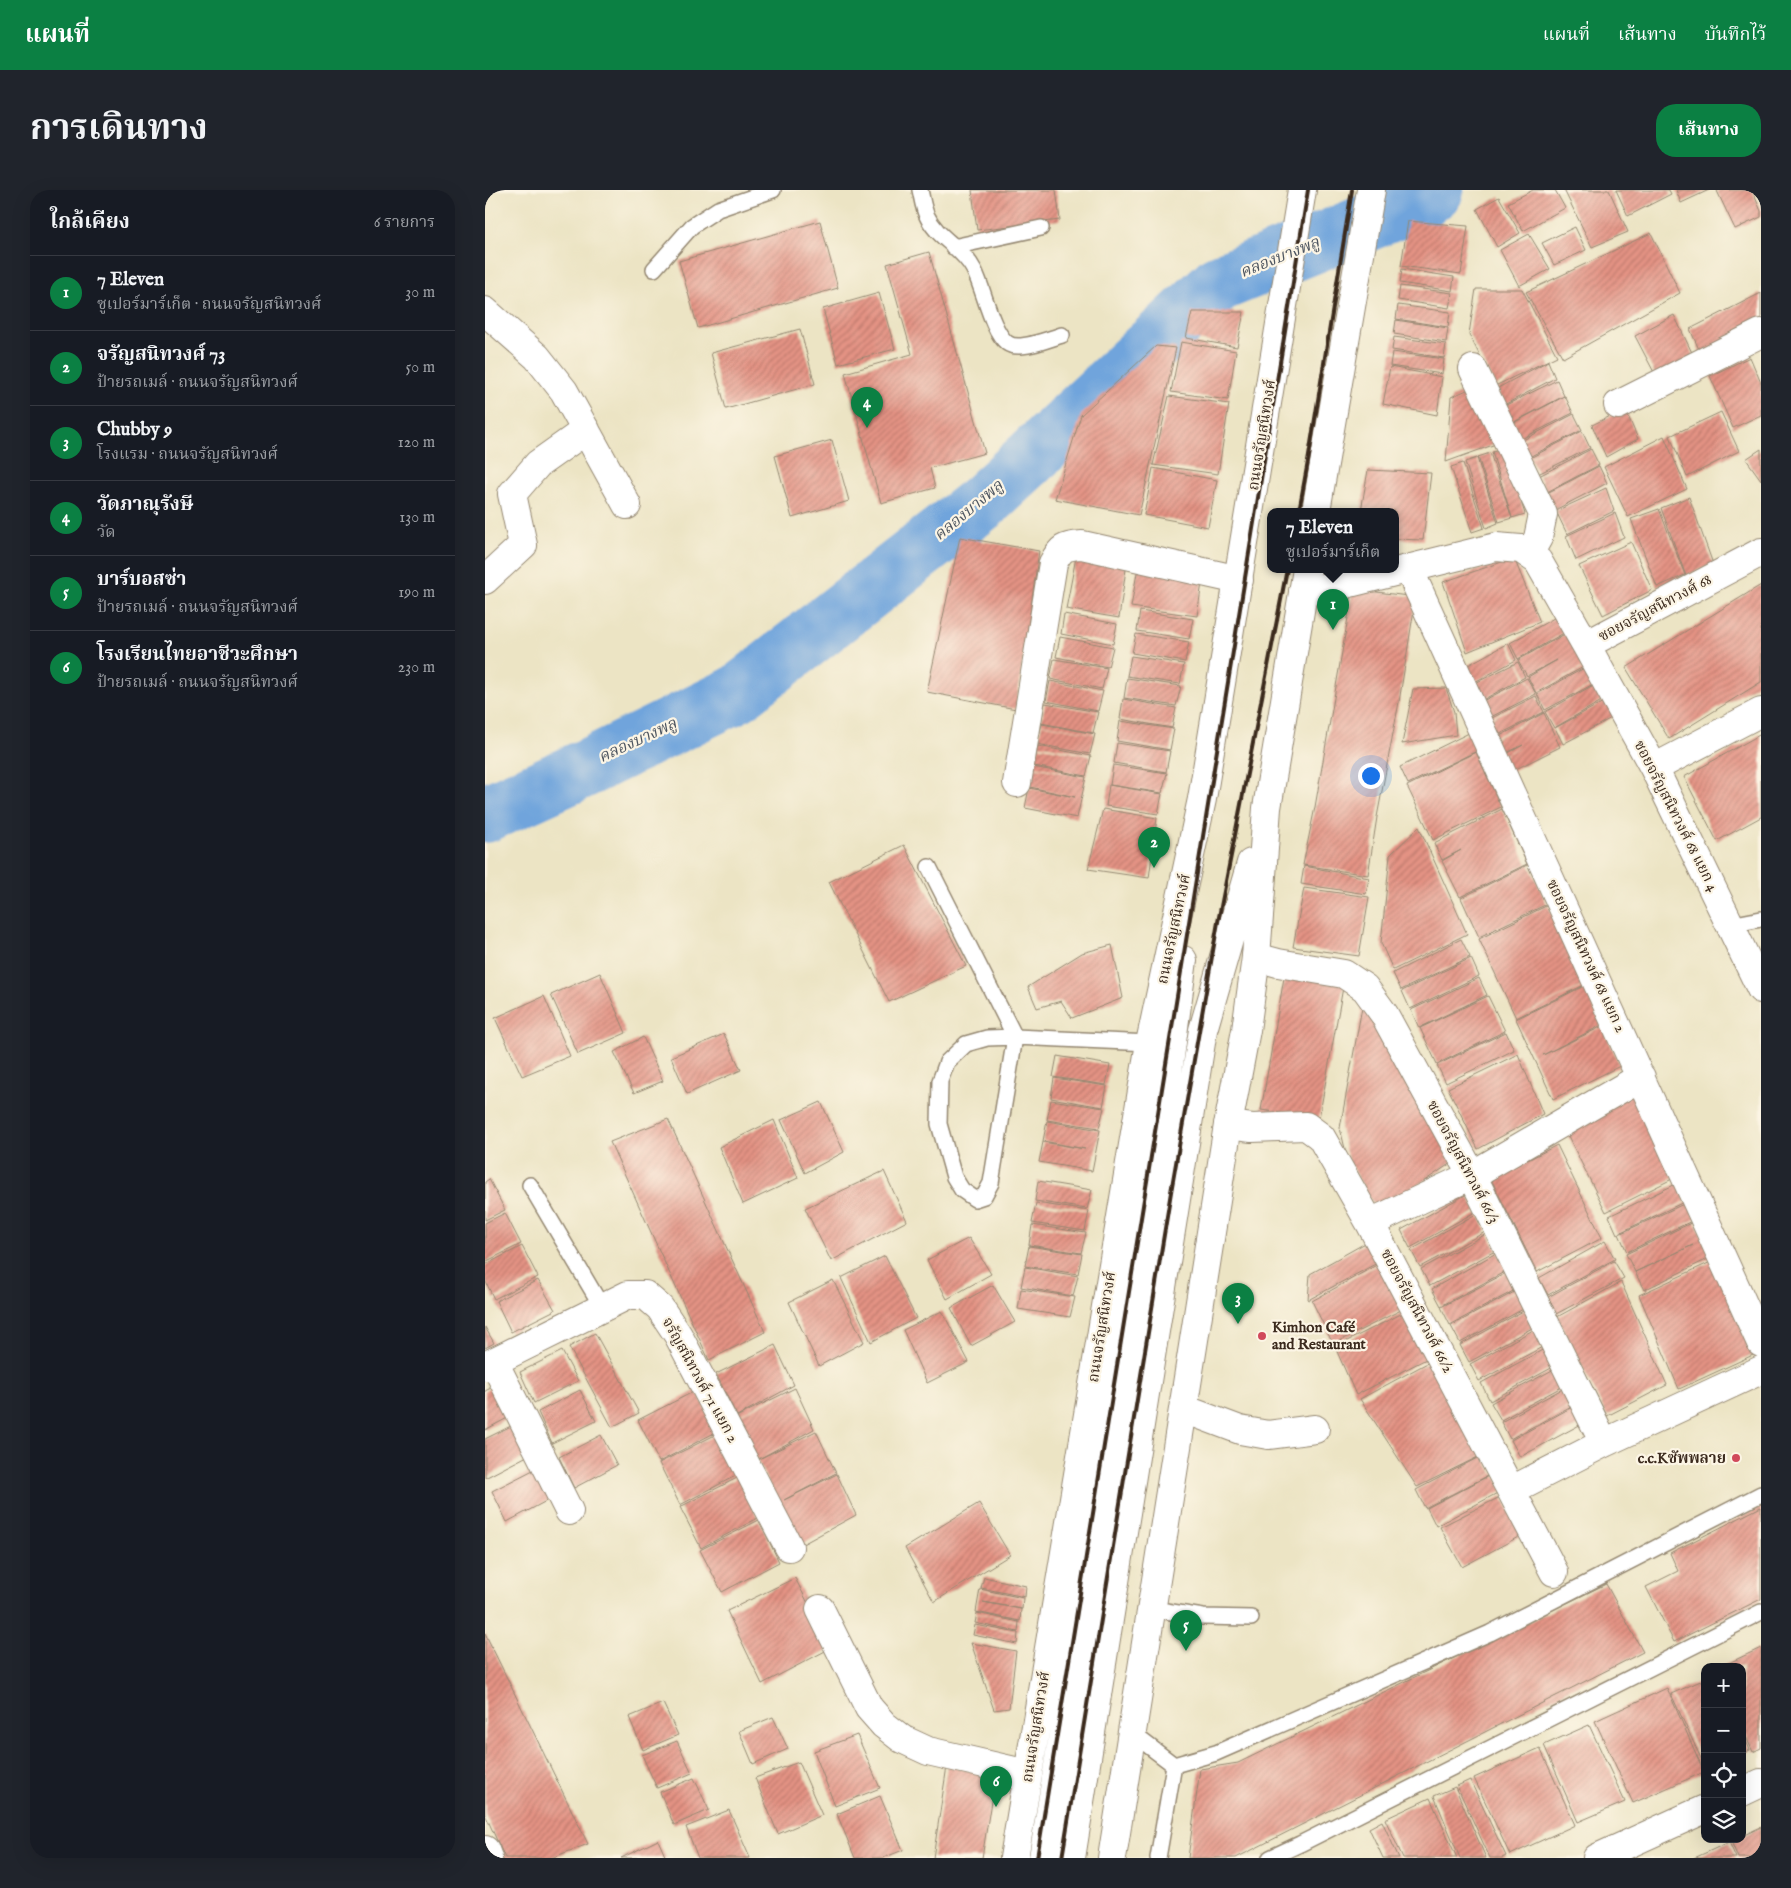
<!DOCTYPE html>
<html lang="th">
<meta charset="utf-8">
<style>
:root{--surface:#171b24;--page:#20242c;--text:#f1f3f6;--muted:#9ea1a6;--line:#363941;--accent:#0b8043}
body{margin:0;font-family:"IM FELL English","Noto Serif Thai",serif;background:var(--page);color:var(--text)}
.controls{position:absolute;right:15px;bottom:15px;display:grid;overflow:hidden;border-radius:10px;box-shadow:0 5px 20px #0002}
.controls button{width:45px;height:45px;display:grid;place-items:center;padding:0;border:0;border-bottom:1px solid var(--line);background:var(--surface);color:var(--text);font:25px sans-serif}
.you{position:absolute;left:885px;top:585px;width:18px;height:18px;margin:-12px;border:4px solid #fff;border-radius:50%;background:#1a73e8;box-shadow:0 0 0 8px #1a73e833}
.badge{display:grid;place-items:center;width:32px;height:32px;border-radius:50%;background:var(--accent);color:#fff;font-size:16px;font-weight:700}
.pin{position:absolute;translate:-50% -41px;filter:drop-shadow(0 1px 2px #0008)}
.pin::after{content:'';position:absolute;top:26px;width:18px;height:15px;background:inherit;clip-path:polygon(0 0,100% 0,50% 100%)}
.popup{position:absolute;left:782px;top:318px;width:132px;height:65px;box-sizing:border-box;display:grid;place-content:center;border-radius:10px;background:var(--surface);filter:drop-shadow(0 1px 4px #0005);font-size:16px;white-space:nowrap;color:var(--muted)}
.popup b{font-size:19px;color:var(--text)}
.popup::after{content:'';position:absolute;left:50%;top:100%;margin-left:-10px;border:10px solid transparent;border-top-color:var(--surface)}
.list{margin:0;padding:0;list-style:none}
h2{display:flex;justify-content:space-between;align-items:center;height:65px;margin:0;padding:0 20px;font-size:21px}
h2 small{font-size:16px;font-weight:400;color:var(--muted)}
.list li{display:grid;grid-template-columns:32px 1fr auto;gap:15px;align-items:center;box-sizing:border-box;height:75px;padding:0 20px;border-top:1px solid var(--line)}
.list b{display:block;font-size:19px;white-space:nowrap}
.list p{margin:0;font-size:16px;white-space:nowrap;color:var(--muted)}
.list em{font-size:16px;font-style:normal;color:var(--muted)}
.icon{flex:none;width:28px;height:28px;fill:none;stroke:currentColor;stroke-width:2;stroke-linecap:round;stroke-linejoin:round}
.map{position:relative;flex:none;width:1276px;height:1668px;overflow:hidden;border-radius:20px}
header{display:flex;align-items:center;gap:30px;box-sizing:border-box;height:70px;padding:0 25px;background:var(--accent);color:#fff}
header strong{font-size:24px}
nav{display:flex;gap:28px;margin-inline-start:auto;font-size:18px}
.intro{display:flex;align-items:center;justify-content:space-between;box-sizing:border-box;height:120px;padding:0 30px}
h1{margin:0;font-size:35px}
.button{padding:12px 22px;border-radius:20px;background:var(--accent);color:#fff;font-size:18px;font-weight:700}
main{display:flex;gap:30px;padding:0 30px}
aside{flex:1;background:var(--surface);border-radius:20px;box-shadow:0 5px 20px #0002}
.map>svg:first-child{display:block}
.lines{fill:none;stroke-linecap:round;stroke-linejoin:round}
.river{stroke:#6fa4dc;stroke-width:58}
.building{fill:url(#building-hatch)}
.lane-casing{stroke:#948771;stroke-width:18}
.street-casing{stroke:#948771;stroke-width:30}
.primary-casing{stroke:#948771;stroke-width:30}
.lane{stroke:#fff;stroke-width:15}
.street{stroke:#fff;stroke-width:28}
.primary{stroke:#fff;stroke-width:28}
.rail{stroke:#3b2a1e;stroke-width:4}
.poi-dot{fill:#d1495b;stroke:#fcf5e5;stroke-width:2}
.labels{text-anchor:middle;dominant-baseline:central;stroke-width:4.5;stroke-linejoin:round;paint-order:stroke}
.street-label{font-size:15px;fill:#3b2a1e;stroke:#fcf5e5}
.poi-label{font-size:15px;font-weight:bold;fill:#3b2a1e;stroke:#fcf5e5;text-anchor:start}
.water-label{font-size:16px;font-style:italic;fill:#4d5560;stroke:#fcf5e5}
</style>
<header>
<strong>แผนที่</strong>
<nav><a>แผนที่</a><a>เส้นทาง</a><a>บันทึกไว้</a></nav>
</header>
<div class="intro"><h1>การเดินทาง</h1><a class="button">เส้นทาง</a></div>
<main>
<aside>
<h2>ใกล้เคียง<small>6 รายการ</small></h2>
<ul class="list">
<li><span class="badge">1</span><div><b>7 Eleven</b><p>ซูเปอร์มาร์เก็ต · ถนนจรัญสนิทวงศ์</p></div><em>30 m</em></li>
<li><span class="badge">2</span><div><b>จรัญสนิทวงศ์ 73</b><p>ป้ายรถเมล์ · ถนนจรัญสนิทวงศ์</p></div><em>50 m</em></li>
<li><span class="badge">3</span><div><b>Chubby 9</b><p>โรงแรม · ถนนจรัญสนิทวงศ์</p></div><em>120 m</em></li>
<li><span class="badge">4</span><div><b>วัดภาณุรังษี</b><p>วัด</p></div><em>130 m</em></li>
<li><span class="badge">5</span><div><b>บาร์บอสซ่า</b><p>ป้ายรถเมล์ · ถนนจรัญสนิทวงศ์</p></div><em>190 m</em></li>
<li><span class="badge">6</span><div><b>โรงเรียนไทยอาชีวะศึกษา</b><p>ป้ายรถเมล์ · ถนนจรัญสนิทวงศ์</p></div><em>230 m</em></li>
</ul>
</aside>
<div class="map">
<svg width="1276" height="1668" viewBox="0 0 1276 1668">
<defs>
<pattern id="building-hatch" width="6" height="6" patternUnits="userSpaceOnUse" patternTransform="scale(1.25)"><rect width="6" height="6" fill="#e49384"/><path d="M-1 1l2-2M0 6l6-6M5 7l2-2" fill="none" stroke="#ba786b"/></pattern>
</defs>
<rect width="100%" height="100%" fill="#fcf5e5"/>
<filter id="ink" filterUnits="userSpaceOnUse"><feTurbulence type="fractalNoise" baseFrequency=".02" numOctaves="2"/><feDisplacementMap in="SourceGraphic" scale="10" xChannelSelector="R" yChannelSelector="G"/><feConvolveMatrix kernelMatrix="1 2 1 2 8 2 1 2 1" color-interpolation-filters="sRGB"/></filter>
<filter id="wash" filterUnits="userSpaceOnUse"><feTurbulence type="fractalNoise" baseFrequency=".0096" numOctaves="4" result="noise"/><feDisplacementMap in="SourceGraphic" scale="20" xChannelSelector="R" yChannelSelector="G"/><feGaussianBlur stdDeviation="1.12" result="paint"/><feColorMatrix in="noise" values="0 0 0 0 0 0 0 0 0 0 0 0 0 0 0 0 0 1.4 0 .05"/><feComposite in="paint" operator="in"/></filter>
<g filter="url(#wash)">
<rect width="100%" height="100%" fill="#ece4c4"/>
<g class="lines">
<path class="river" d="M0,624L101,578L252,504L499,311L734,93L938,10L950,0"/>
</g>
<g id="blocks">
<path class="building" d="M487,0H571L575,30L492,40Z
M1048,0H1070L1080,18L1038,41L1023,13Z
M1079,0H1124L1143,42L1107,57Z
M1131,0H1184L1186,4L1143,26Z
M1191,0H1224L1196,13Z
M1234,0H1267L1276,21V27L1250,39L1232,1Z
M1014,7L1035,43L1012,57L992,19Z
M335,31L353,98L213,138L194,71Z
M923,31L983,36L976,84L916,76Z
M1090,37L1101,60L1069,75L1057,53Z
M1166,43L1195,103L1078,168L1041,102Z
M1044,44L1065,79L1034,96L1015,60Z
M444,62L500,263L445,278L450,298L396,313L360,183L427,164L402,74Z
M917,79L969,87L967,101L915,93Z
M915,96L967,103L964,118L913,110Z
M991,99H1037L1072,166L1010,196L984,144Z
M394,103L410,159L353,174L338,119Z
M1276,103V135L1216,164L1205,139Z
M913,115L965,122L963,137L911,129Z
M707,122H759L752,157L701,148Z
M1189,125L1210,169L1172,188L1150,146Z
M911,130L963,138L961,152L909,144Z
M315,139L330,194L241,219L226,163Z
M909,147L961,154L959,168L907,160Z
M696,152L751,161L743,210L686,202Z
M671,156L691,158L654,325L570,309L596,225Z
M907,162L959,169L957,184L905,176Z
M1265,167L1276,193V225L1248,238L1225,186Z
M1063,171L1070,188L1019,215L1011,199Z
M905,177L957,187L952,225L898,214Z
M1072,190L1079,206L1027,233L1019,216Z
M991,196L1019,251L961,272L966,207Z
M684,206L744,214L733,284L668,275Z
M1080,206L1088,223L1036,249L1028,233Z
M1140,219L1153,249L1121,267L1107,235Z
M1236,222L1254,261L1202,287L1185,246Z
M1089,224L1097,240L1044,267L1036,251Z
M1097,241L1105,258L1053,284L1045,268Z
M1179,246L1202,299L1143,327L1119,277Z
M347,250L364,311L307,328L290,266Z
M1019,259L1040,324L1027,328L1007,262Z
M1106,259L1114,275L1062,302L1054,286Z
M1276,259V290L1261,269Z
M1005,263L1027,328L1014,332L993,267Z
M992,268L1013,333L1001,338L980,272Z
M978,273L999,338L987,342L966,277Z
M1114,276L1122,293L1070,320L1062,303Z
M668,278L732,290L723,337L659,325Z
M883,280L946,283L938,350L910,349V321H876Z
M1121,298L1129,321L1082,344L1071,321Z
M1204,307L1228,374L1201,386L1176,318Z
M1174,319L1200,385L1172,397L1146,329Z
M1130,323L1139,347L1091,370L1081,346Z
M475,347L554,361L531,519L442,502Z
M1146,352L1167,400L1118,425L1094,376Z
M592,362L642,372L634,428L581,419Z
M1029,368L1055,432L982,462L958,392Z
M653,377L718,386L712,426L646,417Z
M1276,395V492L1184,549L1141,478Z
M868,399L931,407L914,512L892,627L883,685L818,675L830,617Z
M655,421L708,429L704,449L652,441Z
M579,424L632,434L628,454L576,444Z
M1076,424L1084,440L1033,469L1025,453Z
M1085,441L1102,475L1051,503L1043,487L1072,470L1042,486L1033,470Z
M651,444L704,452L700,472L647,463Z
M575,447L628,457L623,477L571,467Z
M1023,453L1031,470L982,496L974,480Z
M646,466L699,474L695,494L642,486Z
M569,469L622,478L617,499L565,489Z
M1033,472L1040,487L990,514L982,497Z
M1103,476L1112,492L1060,520L1052,504Z
M642,488L696,496L691,516L639,508Z
M1042,488L1051,504L998,531L990,515Z
M565,491L618,501L613,521L561,511Z
M1112,493L1120,509L1069,538L1060,522Z
M961,498L969,522L971,545L917,554L928,499Z
M1051,506L1059,522L1007,548L999,532Z
M638,509L691,518L687,538L635,529Z
M1122,510L1130,526L1078,554L1070,538Z
M560,513L613,522L608,543L556,533Z
M1059,523L1075,557L1023,583L1016,567L1038,555L1015,566L1007,550Z
M635,531L689,539L685,560L632,551Z
M557,534L610,544L605,564L552,554Z
M984,543L992,561L923,594L915,577Z
M1276,544V627L1232,651L1199,587Z
M632,553L685,561L681,582L629,573Z
M553,556L606,566L601,586L549,576Z
M991,562L1016,617L948,650L922,596Z
M628,575L682,583L677,603L625,595Z
M548,577L601,587L592,628L540,618L544,598L590,607L545,597Z
M624,595L677,604L673,624L621,616Z
M618,619L672,628L664,688L603,679Z
M1017,619L1042,674L975,707L957,671L976,660L957,670L949,653Z
M934,637L982,744L908,780L896,753L905,665Z
M419,655L481,776L404,812L344,692Z
M1044,674L1062,714L994,747L976,708Z
M819,676L884,688L881,704L816,694Z
M819,698L884,707L874,766L808,757Z
M1063,715L1099,795L1031,828L994,749Z
M976,749L985,767L916,800L908,783Z
M627,755L638,808L587,828L576,811L552,818L543,797L597,763Z
M986,768L994,786L925,819L917,801Z
M800,782L859,792L834,928L776,920Z
M115,783L141,843L93,864L66,805Z
M994,788L1002,805L934,838L926,820Z
M1099,796L1117,835L1058,865L1118,836L1135,876L1068,909L1031,829Z
M59,806L85,866L37,886L10,828Z
M879,806L972,969L893,1022L863,971L855,938Z
M1003,806L1020,841L952,874L935,838Z
M1021,842L1029,860L961,893L952,875Z
M239,844L256,880L202,904L186,867Z
M158,847L178,891L149,903L129,862Z
M1033,864L1058,924L993,959L963,898Z
M572,866L625,875L621,895L568,887Z
M569,888L622,896L618,917L566,908Z
M1152,900L1189,988L1121,1022L1080,940Z
M566,910L619,918L614,938L562,930Z
M336,912L359,962L320,983L296,930Z
M183,929L280,1142L224,1170L125,952Z
M289,930L313,988L258,1014L234,957Z
M562,931L615,940L607,981L554,972L558,952L600,959L558,951Z
M1072,955L1117,1048L1052,1082L1006,989Z
M399,981L422,1031L346,1071L320,1018Z
M4,989L20,1020L0,1030V992Z
M553,991L607,1000L602,1019L550,1011Z
M1193,993L1201,1011L1132,1044L1124,1026Z
M982,1004L992,1021L925,1058L916,1040Z
M1203,1012L1211,1029L1142,1062L1134,1044Z
M551,1013L604,1021L600,1041L547,1033Z
M20,1023L36,1054L0,1072V1033Z
M993,1023L1002,1041L935,1077L926,1060Z
M1210,1031L1227,1067L1159,1100L1150,1082L1208,1055L1150,1082L1141,1064Z
M547,1035L601,1043L596,1063L544,1055Z
M1003,1043L1012,1060L945,1096L936,1079Z
M484,1048L506,1084L462,1109L442,1070Z
M884,1051L896,1071L823,1110L825,1084Z
M1120,1051L1130,1069L1063,1105L1054,1088Z
M37,1056L53,1087L9,1109L0,1090V1075Z
M544,1056L597,1064L593,1084L540,1076Z
M1013,1062L1023,1080L956,1116L947,1099Z
M400,1066L431,1128L386,1152L356,1088Z
M1129,1071L1139,1088L1071,1124L1063,1107Z
M1228,1071L1268,1165L1194,1199L1154,1105Z
M897,1072L920,1118L848,1154L827,1111Z
M540,1077L593,1086L588,1106L536,1097Z
M1023,1082L1032,1099L965,1135L956,1117Z
M53,1090L70,1120L26,1142L11,1111Z
M348,1090L379,1152L334,1176L304,1112Z
M1136,1092L1182,1195L1122,1226L1072,1127Z
M508,1095L530,1132L486,1156L466,1118Z
M536,1099L590,1107L585,1127L533,1119Z
M1033,1100L1042,1117L975,1153L966,1136Z
M1042,1119L1051,1136L984,1172L975,1155Z
M457,1121L484,1172L442,1193L418,1140Z
M922,1121L947,1166L871,1205L850,1157Z
M0,1137L9,1153L0,1158Z
M1052,1138L1061,1155L994,1191L985,1174Z
M110,1143L154,1223L127,1237L84,1157Z
M290,1155L309,1195L252,1226L231,1184Z
M1063,1157L1072,1175L1005,1211L996,1193Z
M77,1161L93,1191L49,1213L35,1182Z
M948,1170L997,1265L932,1297L875,1209Z
M1073,1177L1082,1194L1016,1230L1006,1213Z
M12,1195L28,1225L0,1240V1201Z
M1083,1196L1092,1213L1025,1249L1016,1232Z
M310,1198L329,1239L272,1270L251,1227Z
M95,1200L111,1231L67,1253L53,1222Z
M212,1200L231,1242L174,1272L153,1230Z
M1093,1214L1102,1231L1035,1267L1026,1250Z
M28,1235L44,1265L0,1288V1249Z
M331,1241L351,1283L299,1310L352,1284L371,1325L314,1356L272,1270Z
M232,1244L252,1285L195,1315L174,1273Z
M116,1245L132,1275L89,1298L74,1267Z
M998,1265L1008,1283L940,1318L931,1300Z
M50,1279L65,1309L22,1332L7,1301Z
M1009,1283L1018,1300L951,1336L942,1318Z
M254,1287L273,1328L216,1358L195,1317Z
M1017,1306L1037,1345L977,1377L955,1337Z
M494,1313L525,1365L449,1412L420,1358Z
M1276,1317V1409L1189,1452L1161,1397L1193,1381L1185,1363Z
M274,1330L294,1372L237,1402L215,1360Z
M499,1387L541,1396L540,1407L496,1398Z
M310,1388L346,1458L277,1494L242,1421Z
M1121,1394L1158,1462L751,1668H703L715,1579L753,1573Z
M495,1399L538,1408L537,1419L498,1412L536,1419L535,1431L491,1422Z
M492,1423L534,1432L533,1442L490,1433Z
M490,1435L533,1443L532,1454L488,1445Z
M0,1443L103,1654L66,1668H20L0,1624Z
M486,1453L531,1461L524,1518L509,1520Z
M1276,1458V1558L1268,1562L1257,1538V1477H1235Z
M1220,1489V1577L1186,1504Z
M1182,1498L1219,1582L1148,1613L1110,1531Z
M178,1513L193,1545L158,1560L144,1527Z
M288,1527L303,1559L268,1574L254,1541Z
M1104,1535L1140,1612L1093,1632L1059,1555Z
M1257,1542L1265,1560L1257,1564Z
M372,1545L395,1598L350,1616L329,1561Z
M192,1551L207,1583L172,1598L157,1565Z
M1055,1558L1090,1635L1025,1665L989,1588Z
M314,1572L337,1625L293,1644L270,1588Z
M462,1576L510,1586L497,1668H448Z
M209,1588L224,1620L189,1635L175,1602Z
M985,1590L1021,1666L1017,1668H1005L972,1596Z
M970,1597L1001,1668H975L949,1606Z
M395,1606L418,1660L398,1668H370L352,1624Z
M945,1608L972,1668H918L900,1629Z
M244,1620L265,1668H213L201,1637Z
M897,1631L914,1668H898L884,1638Z
M1276,1637V1668H1253L1246,1651L1257,1649V1646Z
M173,1650L181,1668H136Z
M1244,1652L1251,1668H1209L1227,1660Z"/>
</g>
</g>
<g filter="url(#ink)">
<use href="#blocks" fill-opacity="0" stroke="#948771" stroke-width="1"/>
<g class="lines">
<defs>
<path id="lane" d="M435,0C437,8 438,18 442,26C452,48 479,59 489,80C499,99 506,140 522,153C534,162 563,149 577,145
M468,57L556,38
M169,79L207,36L233,19L288,0
M444,677L530,847L506,993L499,1006L490,1009L477,1000L469,987L454,934L455,891L462,872L481,854L502,848L530,847L665,853
M1245,735L1276,729
M45,995L117,1117
M668,1419L718,1427L766,1428
M648,1544L689,1575L731,1563L1005,1443L1276,1304
M673,1668L689,1575
M785,1668L815,1654L1276,1422"/>
<path id="street" d="M0,121L52,167L79,201L142,315
M988,179L1058,324L1053,348L1044,364
M1133,215L1276,143
M924,379L1276,1153
M0,390L38,355L27,304L53,274L101,240
M818,401L861,394L1011,357L1036,359L1053,371L1101,455L1276,362
M1101,455L1169,578L1276,799
M1169,578L1276,522
M532,593L568,373C576,358 579,356 597,355L754,390
M771,767L793,773L859,784L880,798L899,824L987,985L1119,1253
M743,935L767,938L821,936L836,947L885,1033L1069,1382
M885,1033L987,985L1156,887
M9,1172L84,1321
M0,1176L143,1105H160L175,1118L193,1145L304,1357
M699,1219L755,1240L783,1245L830,1239
M1027,1300L1119,1253L1276,1180
M335,1419L384,1518L399,1535L417,1549L443,1561L543,1584
M1257,1602L1276,1593
M0,1660L3,1668
M1112,1668L1220,1619"/>
<path id="primary" d="M831,321L886,0
M529,1668L665,853L717,609L817,0
M558,1668L671,971L698,770
M586,1668L718,840L766,673
M627,1668L743,935L761,840L771,767L782,618L822,379"/>
</defs>
<use href="#lane" class="lane-casing"/>
<use href="#street" class="street-casing"/>
<use href="#primary" class="primary-casing"/>
<use href="#lane" class="lane"/>
<use href="#street" class="street"/>
<use href="#primary" class="primary"/>
<path class="rail" d="M814,321L824,266L867,0
M552,1668L823,0
M577,1668L686,1002L733,732L802,379"/>
</g>
</g>
<g class="poi-dot">
<circle cx="777" cy="1146" r="5"/>
<circle cx="1251" cy="1268" r="5"/>
</g>
<g class="labels">
<g class="street-label">
<text transform="translate(777 245) rotate(-81)">ถนนจรัญสนิทวงศ์</text>
<text transform="translate(1170 418) rotate(-28)">ซอยจรัญสนิทวงศ์ 68</text>
<text transform="translate(1191 626) rotate(63)">ซอยจรัญสนิทวงศ์ 68 แยก 4</text>
<text transform="translate(689 739) rotate(-78)">ถนนจรัญสนิทวงศ์</text>
<text transform="translate(1101 766) rotate(65)">ซอยจรัญสนิทวงศ์ 68 แยก 2</text>
<text transform="translate(978 972) rotate(62)">ซอยจรัญสนิทวงศ์ 66/3</text>
<text transform="translate(932 1121) rotate(62)">ซอยจรัญสนิทวงศ์ 66/2</text>
<text transform="translate(617 1137) rotate(-81)">ถนนจรัญสนิทวงศ์</text>
<text transform="translate(215 1190) rotate(61)">จรัญสนิทวงศ์ 71 แยก 2</text>
<text transform="translate(551 1537) rotate(-81)">ถนนจรัญสนิทวงศ์</text>
</g>
<g class="poi-label">
<text x="787" y="1137">Kimhon Café<tspan x="787" dy="17">and Restaurant</tspan></text>
<text x="1241" y="1268" text-anchor="end">c.c.Kซัพพลาย</text>
</g>
<g class="water-label">
<text transform="translate(795 68) rotate(-22)">คลองบางพลู</text>
<text transform="translate(484 321) rotate(-40)">คลองบางพลู</text>
<text transform="translate(153 551) rotate(-25)">คลองบางพลู</text>
</g>
</g>
</svg>
<div class="controls">
<button>+</button>
<button>−</button>
<button><svg class="icon" aria-label="locate" viewBox="0 0 24 24"><circle cx="12" cy="12" r="6"/><path d="M12 2v4M12 18v4M2 12h4M18 12h4"/></svg></button>
<button><svg class="icon" aria-label="layers" viewBox="0 0 24 24"><path d="M12 4l9 5-9 5-9-5zM3 14l9 5 9-5"/></svg></button>
</div>
<div class="you"></div>
<div class="pin badge" style="left:848px;top:440px">1</div>
<div class="popup"><b>7 Eleven</b>ซูเปอร์มาร์เก็ต</div>
<div class="pin badge" style="left:669px;top:678px">2</div>
<div class="pin badge" style="left:753px;top:1134px">3</div>
<div class="pin badge" style="left:382px;top:238px">4</div>
<div class="pin badge" style="left:701px;top:1461px">5</div>
<div class="pin badge" style="left:511px;top:1617px">6</div>
</div>
</main>
